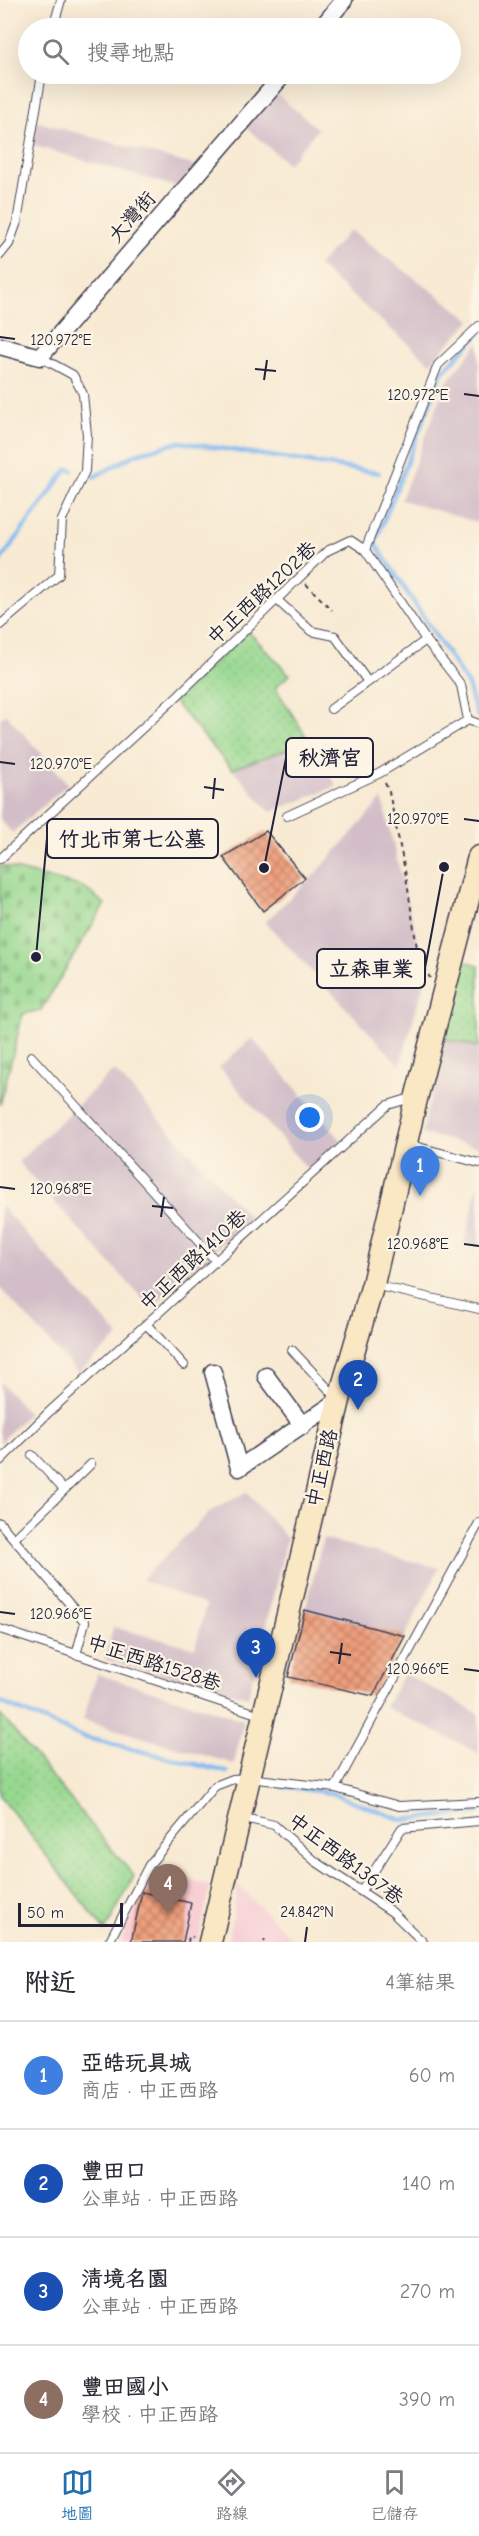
<!DOCTYPE html>
<html lang="zh-TW">
<meta charset="utf-8">
<style>
:root{--surface:#fff;--page:#f2f2f3;--text:#2b2b33;--muted:#7c7c81;--line:#e1e1e2;--accent:#1f6fb2}
body{margin:0;font-family:"Comic Neue","LXGW WenKai TC",sans-serif;background:var(--page);color:var(--text)}
.scale{position:absolute;left:18px;bottom:15px;width:105px;box-sizing:border-box;padding-left:6px;border:3px solid #22223b;border-top:0;font-size:16px;line-height:21px;white-space:nowrap;color:#22223b;-webkit-text-stroke:4px #fcf5e5;paint-order:stroke}
.you{position:absolute;left:310px;top:1118px;width:21px;height:21px;margin:-15px;border:4px solid #fff;border-radius:50%;background:#1a73e8;box-shadow:0 0 0 9px #1a73e833}
.badge{display:grid;place-items:center;width:39px;height:39px;border-radius:50%;background:var(--accent);color:#fff;font-size:20px;font-weight:700}
.pin{position:absolute;translate:-50% -50px;filter:drop-shadow(0 2px 3px #0008)}
.pin::after{content:'';position:absolute;top:32px;width:21px;height:18px;background:inherit;clip-path:polygon(0 0,100% 0,50% 100%)}
.list{margin:0;padding:0;list-style:none}
h2{display:flex;justify-content:space-between;align-items:center;height:78px;margin:0;padding:0 24px;font-size:26px}
h2 small{font-size:20px;font-weight:400;color:var(--muted)}
.list li{display:grid;grid-template-columns:39px 1fr auto;gap:18px;align-items:center;box-sizing:border-box;height:108px;padding:0 24px;border-top:2px solid var(--line)}
.list b{display:block;font-size:22px;white-space:nowrap}
.list p{margin:0;font-size:20px;white-space:nowrap;color:var(--muted)}
.list em{font-size:20px;font-style:normal;color:var(--muted)}
.icon{flex:none;width:33px;height:33px;fill:none;stroke:currentColor;stroke-width:2;stroke-linecap:round;stroke-linejoin:round}
.map{position:relative;flex:none;width:479px;height:1942px;overflow:hidden}
.search{position:absolute;background:var(--surface);box-shadow:0 6px 24px #0002;left:18px;right:18px;top:18px;height:66px;display:flex;align-items:center;gap:15px;box-sizing:border-box;padding:0 21px;border-radius:33px;color:var(--muted);font-size:22px}
.sheet{height:510px;background:var(--surface)}
nav{display:flex;justify-content:space-around;align-items:center;box-sizing:border-box;height:84px;border-top:2px solid var(--line);background:var(--surface);font-size:16px;color:var(--muted)}
nav a{display:grid;justify-items:center;gap:3px}
nav .on{color:var(--accent)}
.map>svg:first-child{display:block}
.built{fill:#f7cfd5}
.industrial{fill:#d2bdc8}
.grass{fill:url(#grass-dots);stroke:#5c7d66;stroke-width:1.5}
.cemetery{fill:url(#cemetery-stones);stroke:#5c7d66;stroke-width:1.5}
.lines{fill:none;stroke-linecap:round;stroke-linejoin:round}
.stream{stroke:#82b9f2;stroke-width:4.5}
.building{fill:url(#building-cross-hatch)}
.lane-casing{stroke:#424052;stroke-width:10}
.street-casing{stroke:#424052;stroke-width:19}
.secondary-casing{stroke:#424052;stroke-width:25}
.path{stroke:#424052;stroke-width:2;stroke-dasharray:4.5 4.5;stroke-linecap:butt}
.lane{stroke:#fff;stroke-width:8}
.street{stroke:#fff;stroke-width:16}
.secondary{stroke:#fae7c3;stroke-width:22}
.ticks{fill:none;stroke:#22223b;stroke-width:2}
.labels{text-anchor:middle;dominant-baseline:central;stroke-width:4.5;stroke-linejoin:round;paint-order:stroke}
.street-label{font-size:20px;fill:#22223b;stroke:#fcf5e5}
.ticks-label{font-size:15px;text-anchor:middle;fill:#22223b;stroke:#fcf5e5;stroke-width:4.5;stroke-linejoin:round;paint-order:stroke}
.leader{fill:none;stroke:#22223b;stroke-width:2}
.callout-dot{fill:#22223b;stroke:#fcf5e5;stroke-width:2}
.callout{fill:#fcf5e5;stroke:#22223b;stroke-width:2}
.callout-label{font-size:21px;text-anchor:middle;font-weight:bold;fill:#22223b}
</style>
<div class="map">
<svg width="479" height="1942" viewBox="0 0 479 1942">
<defs>
<pattern id="grass-dots" width="8" height="8" patternUnits="userSpaceOnUse" patternTransform="scale(1.5)"><rect width="8" height="8" fill="#97d890"/><path d="M2 2h.1M6 6h.1" fill="none" stroke="#82b97d" stroke-width="1.8" stroke-linecap="round"/></pattern>
<pattern id="cemetery-stones" width="16" height="16" patternUnits="userSpaceOnUse" patternTransform="scale(1.5)"><rect width="16" height="16" fill="#97d890"/><path d="M2 7V4a2 2 0 0 1 4 0v3zM10 15v-3a2 2 0 0 1 4 0v3z" fill="#82b97d"/></pattern>
<pattern id="building-cross-hatch" width="8" height="8" patternUnits="userSpaceOnUse" patternTransform="scale(1.5)"><rect width="8" height="8" fill="#ee9f7c"/><path d="M0 0l8 8M0 8l8-8" fill="none" stroke="#c08167"/></pattern>
</defs>
<rect width="100%" height="100%" fill="#fcf5e5"/>
<filter id="ink" filterUnits="userSpaceOnUse"><feTurbulence type="fractalNoise" baseFrequency=".0167" numOctaves="2"/><feDisplacementMap in="SourceGraphic" scale="12" xChannelSelector="R" yChannelSelector="G"/><feConvolveMatrix kernelMatrix="1 2 1 2 8 2 1 2 1" color-interpolation-filters="sRGB"/></filter>
<filter id="wash" filterUnits="userSpaceOnUse"><feTurbulence type="fractalNoise" baseFrequency=".008" numOctaves="4" result="noise"/><feDisplacementMap in="SourceGraphic" scale="24" xChannelSelector="R" yChannelSelector="G"/><feGaussianBlur stdDeviation="1.35" result="paint"/><feColorMatrix in="noise" values="0 0 0 0 0 0 0 0 0 0 0 0 0 0 0 0 0 1.4 0 .05"/><feComposite in="paint" operator="in"/></filter>
<g filter="url(#wash)">
<rect width="100%" height="100%" fill="#f8ead3"/>
<path class="built" d="M151,1866L210,1886L198,1942H121Z
M238,1885L295,1942H228Z"/>
<path class="industrial" d="M272,90L318,129L288,164L243,125Z
M35,121L196,166L177,187L31,145Z
M350,230L471,320L430,363L318,266Z
M479,342V523L401,500L446,383Z
M6,714L68,784L12,833L0,819V719Z
M309,741L337,786L270,812L232,769Z
M382,799L426,976L400,1065L265,922L320,869Z
M252,1038L342,1141L308,1170L219,1067Z
M444,1039L479,1047V1147L422,1134Z
M114,1070L250,1218L151,1308L18,1162Z
M479,1184V1247L464,1244Z
M0,1205L119,1336L78,1373L0,1288Z
M0,1382L28,1413L0,1443Z
M247,1492L287,1539L248,1697L105,1659L113,1627L195,1648L206,1605L141,1580L211,1511Z
M323,1539L439,1568L405,1636L305,1610Z
M404,1673L479,1714V1753L385,1707Z
M97,1674L244,1720L234,1764L83,1720Z"/>
<path class="grass" d="M247,630L290,675L275,687L309,741L232,769L174,702Z
M464,961L479,965V1047L444,1039Z
M0,1714L134,1876L105,1931L0,1796Z"/>
<path class="cemetery" d="M0,865L83,887L105,904L41,1010L23,1014L0,1105Z"/>
<g class="lines">
<path class="stream" d="M94,477L136,454L180,442L379,473
M0,561L67,469L72,470
M477,716L468,685L375,543L442,373L479,333
M0,1702L83,1737L227,1772
M281,1786L331,1793L402,1820L479,1812"/>
</g>
<g id="blocks">
<path class="building" d="M266,831L305,878L263,911L223,857Z
M305,1610L405,1636L373,1696L288,1677Z
M142,1892L191,1903L183,1942H131Z"/>
</g>
</g>
<g filter="url(#ink)">
<use href="#blocks" fill-opacity="0" stroke="#424052" stroke-width="1.5"/>
<g class="lines">
<defs>
<path id="lane" d="M53,28L61,0
M0,255L9,244L17,222L42,74
M365,550L438,365L479,326
M277,600L311,631L335,636L368,682
M0,625L59,575L62,520L85,471L87,435L83,394L73,375L40,357
M331,709L426,640
M287,816L380,773L468,720
M0,859L173,700L327,551L350,540L365,550L426,640L461,685L468,720L479,724
M31,1056L216,1261
M407,1144L479,1163
M374,1285L479,1309
M147,1325L184,1365
M292,1350L336,1397
M32,1455L64,1490
M0,1461L49,1412L388,1105L414,1097
M0,1523L85,1622L76,1655
M14,1539L91,1464
M0,1629L263,1716
M335,1788L479,1523
M240,1817L274,1825L315,1861L392,1912L423,1942
M361,1891L402,1828L479,1821
M109,1942L149,1865L215,1786L233,1779L249,1778L335,1788L399,1806L479,1802"/>
<path id="street" d="M321,28L344,0
M0,346L40,357L284,74
M213,1372L239,1468L339,1400
M266,1376L303,1426"/>
<path id="secondary" d="M210,1942L339,1400L373,1284L417,1095L479,857"/>
</defs>
<use href="#lane" class="lane-casing"/>
<use href="#street" class="street-casing"/>
<use href="#secondary" class="secondary-casing"/>
<path class="path" d="M306,584L332,610
M385,783L389,792L406,876L418,955L430,978
M188,1942L189,1936L193,1937
M264,1942L265,1940"/>
<use href="#lane" class="lane"/>
<use href="#street" class="street"/>
<use href="#secondary" class="secondary"/>
</g>
</g>
<path class="ticks" d="M0,337L15,339M255,369L276,371M264,380L267,360M464,394L479,396M0,762L15,764M204,787L224,790M213,799L215,778M464,819L479,821M0,1187L15,1189M152,1206L173,1208M161,1217L164,1197M464,1244L479,1246M0,1612L15,1614M330,1652L351,1655M339,1664L342,1643M464,1669L479,1671M305,1942L307,1927"/>
<g class="labels">
<g class="street-label">
<text transform="translate(132 217) rotate(-49)">大灣街</text>
<text transform="translate(262 593) rotate(-43)">中正西路1202巷</text>
<text transform="translate(193 1260) rotate(-43)">中正西路1410巷</text>
<text transform="translate(322 1468) rotate(-77)">中正西路</text>
<text transform="translate(154 1663) rotate(18)">中正西路1528巷</text>
<text transform="translate(346 1859) rotate(37)">中正西路1367巷</text>
</g>
</g>
<g class="ticks-label">
<text x="61" y="345">120.972°E</text>
<text x="418" y="400">120.972°E</text>
<text x="61" y="769">120.970°E</text>
<text x="418" y="824">120.970°E</text>
<text x="61" y="1194">120.968°E</text>
<text x="418" y="1249">120.968°E</text>
<text x="61" y="1619">120.966°E</text>
<text x="418" y="1674">120.966°E</text>
<text x="307" y="1917">24.842°N</text>
</g>
<path class="leader" d="M264 868L286 758M36 957L47 838M444 867L425 968"/>
<g class="callout-dot">
<circle cx="264" cy="868" r="6"/>
<circle cx="36" cy="957" r="6"/>
<circle cx="444" cy="867" r="6"/>
</g>
<g class="callout">
<rect x="286" y="738" width="87" height="39" rx="6"/>
<rect x="47" y="819" width="171" height="39" rx="6"/>
<rect x="317" y="949" width="108" height="39" rx="6"/>
</g>
<g class="callout-label">
<text x="330" y="765">秋濟宮</text>
<text x="132" y="846">竹北市第七公墓</text>
<text x="371" y="976">立森車業</text>
</g>
</svg>
<div class="scale">50 m</div>
<div class="you"></div>
<div class="pin badge" style="left:420px;top:1196px;background:#3f7fe0">1</div>
<div class="pin badge" style="left:358px;top:1410px;background:#1a4fb4">2</div>
<div class="pin badge" style="left:256px;top:1678px;background:#1a4fb4">3</div>
<div class="pin badge" style="left:168px;top:1914px;background:#8d6e63">4</div>
<div class="search"><svg class="icon" aria-label="search" viewBox="0 0 24 24"><circle cx="10" cy="10" r="6"/><path d="M15 15l6 6"/></svg>搜尋地點</div>
</div>
<section class="sheet">
<h2>附近<small>4筆結果</small></h2>
<ul class="list">
<li><span class="badge" style="background:#3f7fe0">1</span><div><b>亞皓玩具城</b><p>商店 · 中正西路</p></div><em>60 m</em></li>
<li><span class="badge" style="background:#1a4fb4">2</span><div><b>豐田口</b><p>公車站 · 中正西路</p></div><em>140 m</em></li>
<li><span class="badge" style="background:#1a4fb4">3</span><div><b>清境名園</b><p>公車站 · 中正西路</p></div><em>270 m</em></li>
<li><span class="badge" style="background:#8d6e63">4</span><div><b>豐田國小</b><p>學校 · 中正西路</p></div><em>390 m</em></li>
</ul>
</section>
<nav>
<a class="on"><svg class="icon" aria-label="map" viewBox="0 0 24 24"><path d="M3 6l6-2 6 2 6-2v14l-6 2-6-2-6 2zM9 4v14M15 6v14"/></svg>地圖</a>
<a><svg class="icon" aria-label="directions" viewBox="0 0 24 24"><path d="M12 3l9 9-9 9-9-9zM9 14v-3h6M13 9l2 2-2 2"/></svg>路線</a>
<a><svg class="icon" aria-label="saved" viewBox="0 0 24 24"><path d="M7 4h10v16l-5-4-5 4z"/></svg>已儲存</a>
</nav>
